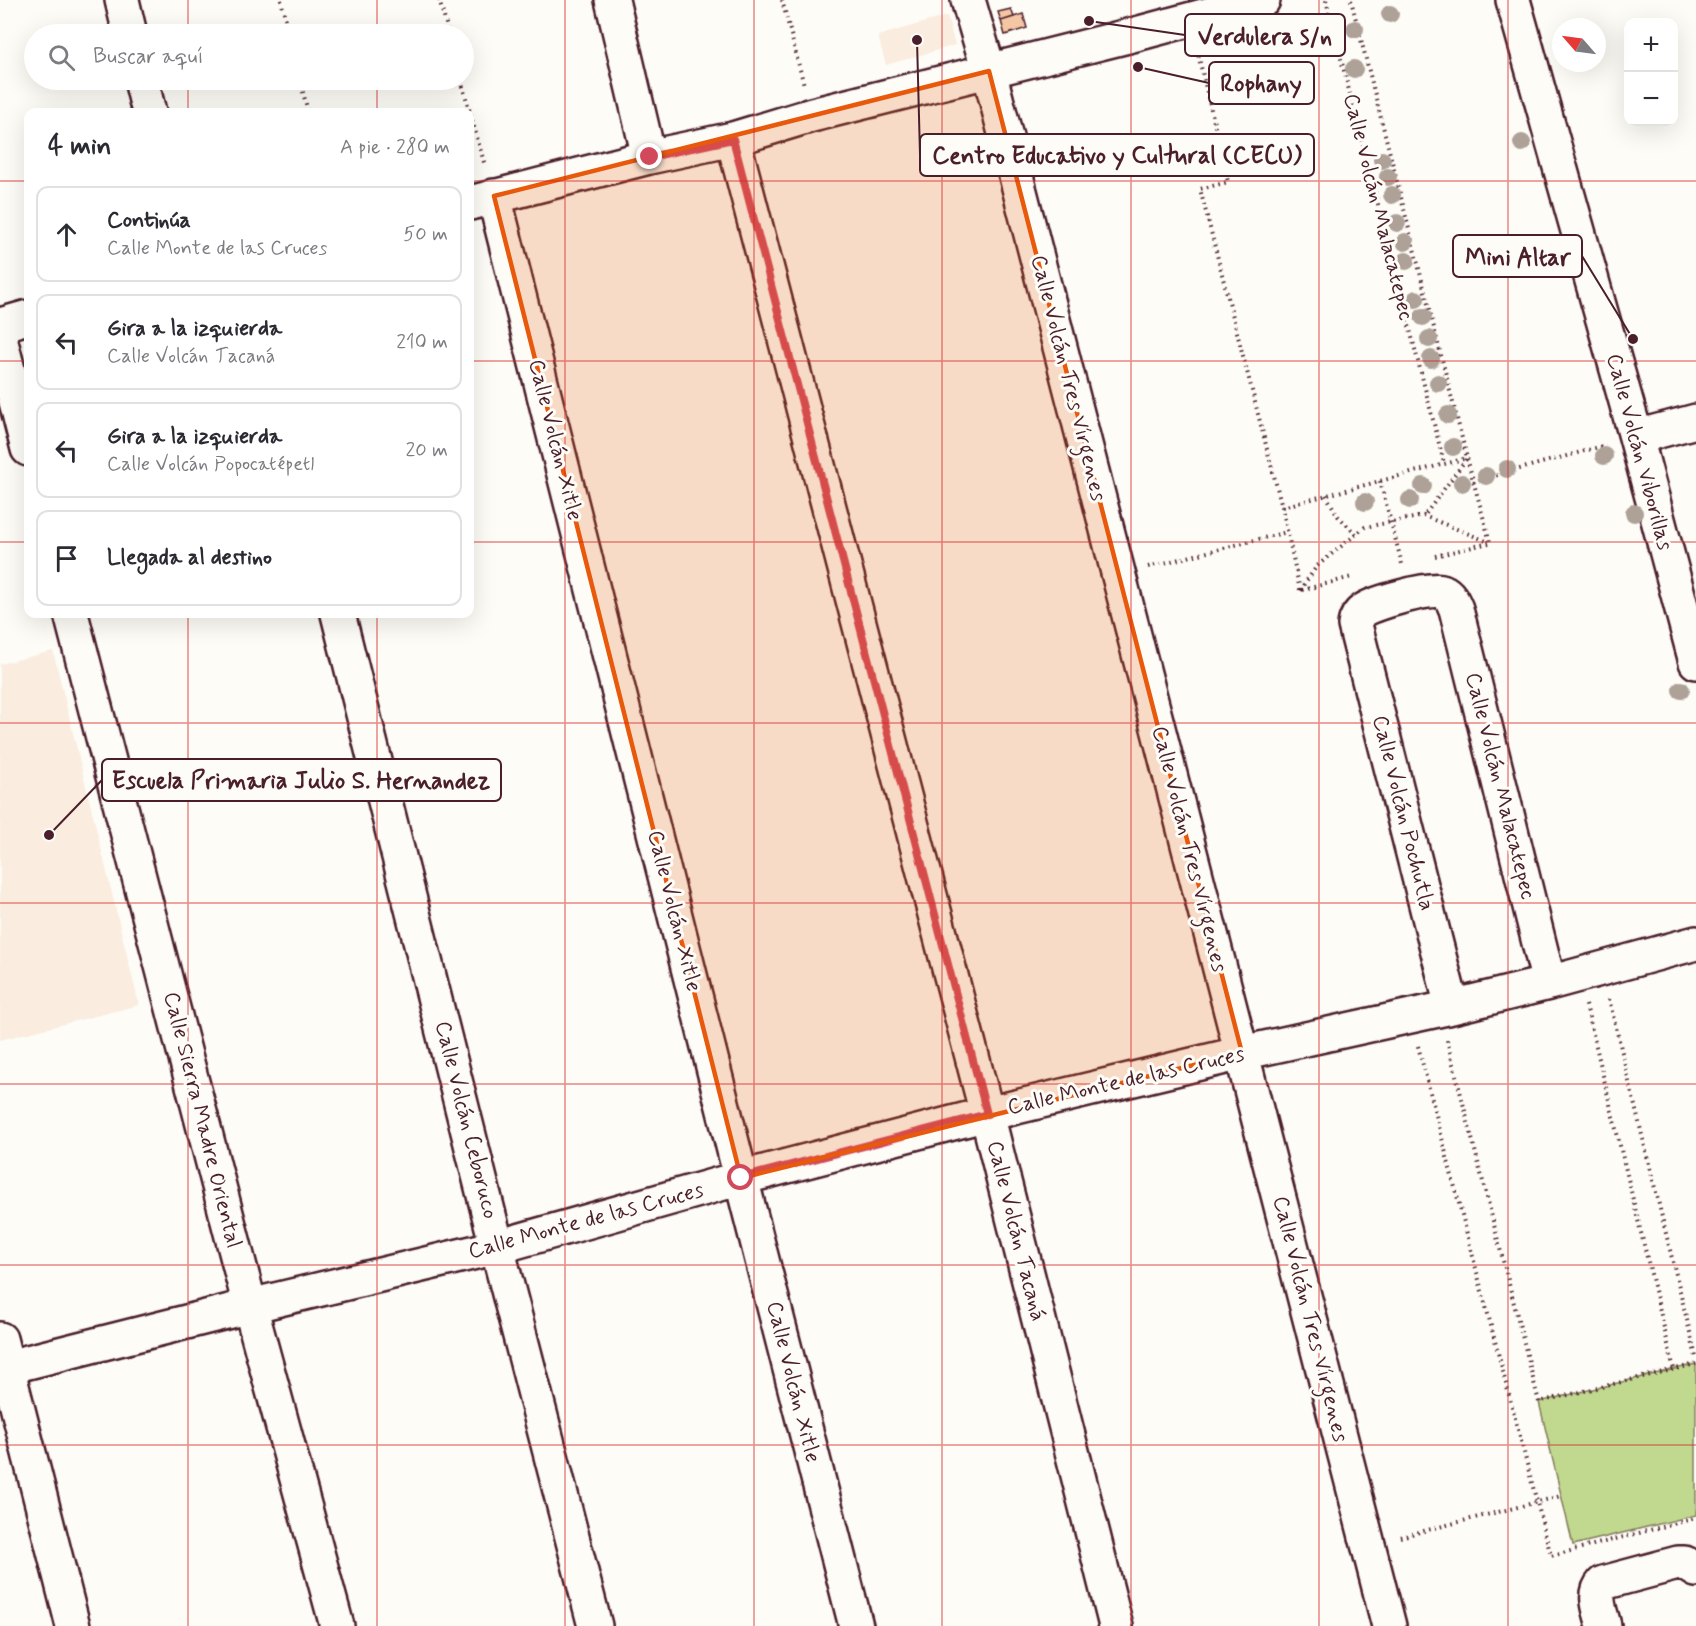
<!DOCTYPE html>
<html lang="es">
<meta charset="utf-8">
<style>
:root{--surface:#fff;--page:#f7f7f7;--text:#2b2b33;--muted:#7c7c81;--line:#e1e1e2}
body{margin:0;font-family:Mynerve,sans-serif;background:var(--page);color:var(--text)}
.controls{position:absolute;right:18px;top:18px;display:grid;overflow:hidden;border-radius:12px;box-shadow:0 6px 24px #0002}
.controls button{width:54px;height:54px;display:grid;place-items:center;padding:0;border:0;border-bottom:2px solid var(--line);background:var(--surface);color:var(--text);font:30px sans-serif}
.compass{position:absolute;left:1552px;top:18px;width:54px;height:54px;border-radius:50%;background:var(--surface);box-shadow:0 6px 24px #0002;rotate:298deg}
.stop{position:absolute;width:18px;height:18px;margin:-14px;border:4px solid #d1495b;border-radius:50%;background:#fff}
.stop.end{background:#d1495b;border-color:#fff;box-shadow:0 2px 6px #0008}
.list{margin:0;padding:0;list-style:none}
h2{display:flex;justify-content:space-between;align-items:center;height:78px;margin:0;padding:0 24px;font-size:26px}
h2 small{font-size:20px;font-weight:400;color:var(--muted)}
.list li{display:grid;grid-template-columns:39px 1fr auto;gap:18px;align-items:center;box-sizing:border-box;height:96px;margin:0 12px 12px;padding:0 12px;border:2px solid var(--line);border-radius:12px}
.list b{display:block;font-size:22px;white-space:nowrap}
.list p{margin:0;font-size:20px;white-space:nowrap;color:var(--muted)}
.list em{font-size:20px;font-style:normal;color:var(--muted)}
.icon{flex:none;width:33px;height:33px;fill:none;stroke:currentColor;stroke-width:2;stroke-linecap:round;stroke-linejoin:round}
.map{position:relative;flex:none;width:1696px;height:1626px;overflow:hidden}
.search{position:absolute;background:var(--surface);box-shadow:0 6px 24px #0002;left:24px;top:24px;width:450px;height:66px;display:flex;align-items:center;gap:15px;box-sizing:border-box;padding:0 21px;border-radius:33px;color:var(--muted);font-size:22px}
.panel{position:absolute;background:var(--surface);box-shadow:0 6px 24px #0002;left:24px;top:108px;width:450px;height:510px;border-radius:12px}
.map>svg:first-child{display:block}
.built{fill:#faecde}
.green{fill:#c0d98f;stroke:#857c5d;stroke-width:1.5}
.building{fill:#f4c6a3;stroke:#4a1f2b;stroke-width:1.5}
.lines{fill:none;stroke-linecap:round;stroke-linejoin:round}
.street-casing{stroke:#4a1f2b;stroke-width:38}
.secondary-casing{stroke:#4a1f2b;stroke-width:38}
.path{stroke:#4a1f2b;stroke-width:4;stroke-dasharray:1.5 4.5;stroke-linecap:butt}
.street{stroke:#fdfcf7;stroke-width:33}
.secondary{stroke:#fdfcf7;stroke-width:33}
.tree{fill:#aea197}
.route{stroke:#d1495b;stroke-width:8}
.marked{fill:#e8590c;fill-opacity:0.2;stroke:#e8590c;stroke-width:4.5;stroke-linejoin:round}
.grid{fill:none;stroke:#d62828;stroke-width:1.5;stroke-opacity:0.55}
.labels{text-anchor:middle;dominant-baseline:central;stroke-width:6;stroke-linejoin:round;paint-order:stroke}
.street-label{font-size:22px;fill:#4a1f2b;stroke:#fdfcf7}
.leader{fill:none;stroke:#4a1f2b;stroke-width:2}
.callout-dot{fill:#4a1f2b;stroke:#fdfcf7;stroke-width:2}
.callout{fill:#fdfcf7;stroke:#4a1f2b;stroke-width:2}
.callout-label{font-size:24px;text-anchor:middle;font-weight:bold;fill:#4a1f2b}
</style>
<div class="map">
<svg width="1696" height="1626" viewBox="0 0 1696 1626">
<rect width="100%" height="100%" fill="#fdfcf7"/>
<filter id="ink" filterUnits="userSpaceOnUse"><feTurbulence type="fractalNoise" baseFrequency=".0167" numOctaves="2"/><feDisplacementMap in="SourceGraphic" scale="12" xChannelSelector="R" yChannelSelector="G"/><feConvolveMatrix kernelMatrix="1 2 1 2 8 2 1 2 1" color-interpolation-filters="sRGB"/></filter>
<g filter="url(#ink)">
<path class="built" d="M947,16L955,45L886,65L878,36Z
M53,651L139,1005L0,1040V664Z"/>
<path class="green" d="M1696,1364V1515L1573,1545L1539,1402Z"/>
<path class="building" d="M1011,9L1014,17L1001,21L998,12Z
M1023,14L1027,28L1005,35L1001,21Z"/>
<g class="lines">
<defs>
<path id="street" d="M122,0L130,34
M612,0L649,157
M968,0L989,71L1389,1626
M1513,0L1636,437L1696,662
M141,80L149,112
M733,139L987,1114L1116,1626
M494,196L741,1178L856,1626
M470,203L649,157L733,139L812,115L1136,34L1263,0
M0,325L28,317
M1636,437L1696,421
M338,614L497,1247L595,1626
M1452,1007L1355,625C1356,618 1358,614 1364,610C1374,603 1431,587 1442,591C1450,594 1453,602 1456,609L1549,983
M0,1339L73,1626
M0,1369L250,1306L497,1247L741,1178L987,1114L1242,1053L1452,1007L1549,983L1696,943
M1604,1626C1601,1612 1592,1595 1603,1583L1678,1563H1685L1696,1570"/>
<path id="secondary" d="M0,338L28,449
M71,614L250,1306L337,1626"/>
</defs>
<use href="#street" class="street-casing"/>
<use href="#secondary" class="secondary-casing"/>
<path class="path" d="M281,0L289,34
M439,0L449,34
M782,0L804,85
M1326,0L1444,463
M1351,0L1467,458L1424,516
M1197,50L1228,182L1200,189L1282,507L1300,590
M300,80L308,112
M461,80L485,166
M1380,481L1402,564
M1473,482L1606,445
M1326,495L1338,516L1356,534
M1282,507L1467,458L1490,542
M1435,556L1489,543
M1148,567L1287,532
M1300,590L1317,566L1365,527L1424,516L1489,542
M1302,590L1352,577
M1609,999L1696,1357
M1586,1005L1674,1369
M1447,1040L1539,1402L1696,1364
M1418,1046L1551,1556L1696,1518
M1400,1537L1561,1496"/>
<use href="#street" class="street"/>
<use href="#secondary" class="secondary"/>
</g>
<g class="tree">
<circle cx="1390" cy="14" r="9"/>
<circle cx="1355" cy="29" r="9"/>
<circle cx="1354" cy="69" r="9"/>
<circle cx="1522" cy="143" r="9"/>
<circle cx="1382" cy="160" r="9"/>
<circle cx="1388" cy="177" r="9"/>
<circle cx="1392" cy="195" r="9"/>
<circle cx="1397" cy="223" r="9"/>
<circle cx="1405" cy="242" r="9"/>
<circle cx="1406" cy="261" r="9"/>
<circle cx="1416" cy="299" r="9"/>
<circle cx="1423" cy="317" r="9"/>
<circle cx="1429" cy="339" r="9"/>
<circle cx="1431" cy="359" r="9"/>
<circle cx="1438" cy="383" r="9"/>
<circle cx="1448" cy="415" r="9"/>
<circle cx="1453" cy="447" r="9"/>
<circle cx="1604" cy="456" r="9"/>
<circle cx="1507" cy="469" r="9"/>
<circle cx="1486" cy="476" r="9"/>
<circle cx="1462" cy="483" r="9"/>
<circle cx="1423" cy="486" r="9"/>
<circle cx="1410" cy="500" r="9"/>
<circle cx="1365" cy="502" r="9"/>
<circle cx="1634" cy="513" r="9"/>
<circle cx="1681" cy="690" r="9"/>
</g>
</g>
<g class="lines" filter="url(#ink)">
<path class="route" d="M650,157L733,139L987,1114L741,1178"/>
</g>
<path class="marked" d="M989,71L1242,1053L741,1178L494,196Z"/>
<path class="grid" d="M188,0V34M377,0V34M565,0V1626M754,0V1626M942,0V1626M1131,0V1626M1319,0V1626M1508,0V1626M188,80V112M377,80V112M0,181H28M470,181H1696M0,361H28M470,361H1696M0,542H28M470,542H1696M188,614V1626M377,614V1626M0,723H1696M0,903H1696M0,1084H1696M0,1265H1696M0,1445H1696"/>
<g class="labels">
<g class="street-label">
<text transform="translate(1378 207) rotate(76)">Calle Volcán Malacatepec</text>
<text transform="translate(1068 378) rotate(76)">Calle Volcán Tres Vírgenes</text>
<text transform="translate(555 440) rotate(76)">Calle Volcán Xitle</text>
<text transform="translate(1639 452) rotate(75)">Calle Volcán Viborillas</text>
<text transform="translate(1500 786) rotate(76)">Calle Volcán Malacatepec</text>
<text transform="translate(1403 813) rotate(76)">Calle Volcán Pochutla</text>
<text transform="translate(1189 849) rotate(76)">Calle Volcán Tres Vírgenes</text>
<text transform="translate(674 911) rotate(76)">Calle Volcán Xitle</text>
<text transform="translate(1126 1081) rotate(-13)">Calle Monte de las Cruces</text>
<text transform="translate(202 1120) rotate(76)">Calle Sierra Madre Oriental</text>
<text transform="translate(466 1120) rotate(76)">Calle Volcán Ceboruco</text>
<text transform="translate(586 1221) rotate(-15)">Calle Monte de las Cruces</text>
<text transform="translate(1016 1231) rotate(76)">Calle Volcán Tacaná</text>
<text transform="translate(1310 1319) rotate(76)">Calle Volcán Tres Vírgenes</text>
<text transform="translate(793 1382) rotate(76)">Calle Volcán Xitle</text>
</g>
</g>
<path class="leader" d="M1089 21L1185 35M1138 67L1209 83M917 40L920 155M1633 339L1582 256M49 835L102 780"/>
<g class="callout-dot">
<circle cx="1089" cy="21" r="6"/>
<circle cx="1138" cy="67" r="6"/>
<circle cx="917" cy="40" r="6"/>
<circle cx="1633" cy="339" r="6"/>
<circle cx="49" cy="835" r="6"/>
</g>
<g class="callout">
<rect x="1185" y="14" width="160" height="42" rx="6"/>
<rect x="1209" y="62" width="105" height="42" rx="6"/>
<rect x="920" y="134" width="394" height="42" rx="6"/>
<rect x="1453" y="235" width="129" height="42" rx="6"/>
<rect x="102" y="759" width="399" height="42" rx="6"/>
</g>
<g class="callout-label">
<text x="1265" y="44">Verdulera s/n</text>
<text x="1261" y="91">Rophany</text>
<text x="1117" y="163">Centro Educativo y Cultural (CECU)</text>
<text x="1518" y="265">Mini Altar</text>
<text x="301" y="788">Escuela Primaria Julio S. Hernandez</text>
</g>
</svg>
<div class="controls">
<button>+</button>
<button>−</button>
</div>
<svg class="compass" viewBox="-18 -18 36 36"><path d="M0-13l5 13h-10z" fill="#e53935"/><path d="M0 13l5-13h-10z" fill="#7c7c81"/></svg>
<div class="stop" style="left:741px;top:1178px"></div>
<div class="stop end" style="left:650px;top:157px"></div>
<div class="search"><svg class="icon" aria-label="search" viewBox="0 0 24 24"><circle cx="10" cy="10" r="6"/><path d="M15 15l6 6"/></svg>Buscar aquí</div>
<section class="panel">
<h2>4 min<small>A pie · 280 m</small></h2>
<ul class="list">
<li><svg class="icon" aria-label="ahead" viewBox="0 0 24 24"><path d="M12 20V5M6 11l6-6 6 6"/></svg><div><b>Continúa</b><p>Calle Monte de las Cruces</p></div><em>50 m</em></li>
<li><svg class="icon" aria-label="left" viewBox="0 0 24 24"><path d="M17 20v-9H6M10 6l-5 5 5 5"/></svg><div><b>Gira a la izquierda</b><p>Calle Volcán Tacaná</p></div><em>210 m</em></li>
<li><svg class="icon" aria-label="left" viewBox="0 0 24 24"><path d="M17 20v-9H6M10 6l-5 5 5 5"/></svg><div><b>Gira a la izquierda</b><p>Calle Volcán Popocatépetl</p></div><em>20 m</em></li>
<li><svg class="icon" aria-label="arrive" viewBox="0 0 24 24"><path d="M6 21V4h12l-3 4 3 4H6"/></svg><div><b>Llegada al destino</b></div></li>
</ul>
</section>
</div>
